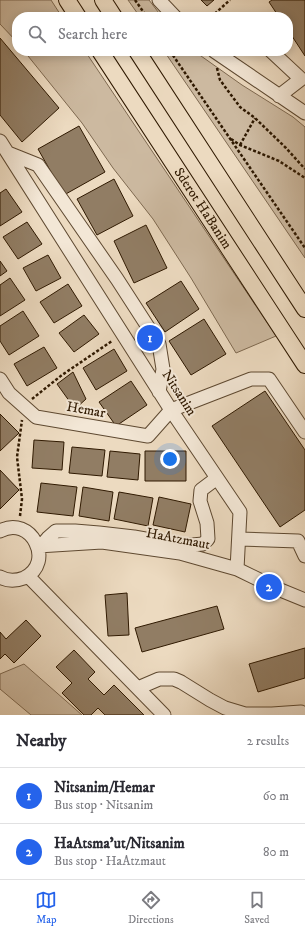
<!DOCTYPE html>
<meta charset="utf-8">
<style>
:root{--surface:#fff;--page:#f2f2f3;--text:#2b2b33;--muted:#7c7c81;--line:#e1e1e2;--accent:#2563eb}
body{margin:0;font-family:"IM FELL DW Pica",serif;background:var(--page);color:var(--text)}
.you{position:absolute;left:170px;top:459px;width:14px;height:14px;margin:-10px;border:3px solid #fff;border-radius:50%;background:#1a73e8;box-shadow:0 0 0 6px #1a73e833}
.badge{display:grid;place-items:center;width:26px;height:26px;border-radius:50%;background:var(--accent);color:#fff;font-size:13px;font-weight:700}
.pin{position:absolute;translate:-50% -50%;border:2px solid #fff;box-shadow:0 1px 4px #0006}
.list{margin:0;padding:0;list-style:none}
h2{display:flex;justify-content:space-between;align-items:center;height:52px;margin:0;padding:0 16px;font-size:17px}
h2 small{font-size:13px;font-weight:400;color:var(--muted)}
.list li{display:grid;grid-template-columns:26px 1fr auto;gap:12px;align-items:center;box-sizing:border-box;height:56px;padding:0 16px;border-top:1px solid var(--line)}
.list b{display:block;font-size:15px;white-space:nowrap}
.list p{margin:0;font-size:13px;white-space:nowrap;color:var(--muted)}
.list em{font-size:13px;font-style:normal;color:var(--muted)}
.icon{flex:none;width:22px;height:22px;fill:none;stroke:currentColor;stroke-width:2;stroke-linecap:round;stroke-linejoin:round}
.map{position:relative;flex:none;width:305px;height:715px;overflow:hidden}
.search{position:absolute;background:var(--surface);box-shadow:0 2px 10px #0003;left:12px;right:12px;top:12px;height:44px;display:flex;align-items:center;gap:10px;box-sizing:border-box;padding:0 14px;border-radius:16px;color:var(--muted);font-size:15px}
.sheet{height:164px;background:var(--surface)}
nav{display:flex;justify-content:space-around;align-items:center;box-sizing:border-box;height:56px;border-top:1px solid var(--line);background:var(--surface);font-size:11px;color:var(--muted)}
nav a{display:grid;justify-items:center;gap:2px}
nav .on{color:var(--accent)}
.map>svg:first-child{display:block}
.green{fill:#ccb9a0;stroke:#7e6950}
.building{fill:#917d64;stroke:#2f1901}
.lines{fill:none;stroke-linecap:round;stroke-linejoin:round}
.minor-casing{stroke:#5e4931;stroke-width:15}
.major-casing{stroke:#2f1901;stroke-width:18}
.path{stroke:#2f1901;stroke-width:2.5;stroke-dasharray:3 2;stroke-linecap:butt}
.minor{stroke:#f3e7d6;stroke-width:13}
.major{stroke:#ecdac0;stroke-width:16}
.labels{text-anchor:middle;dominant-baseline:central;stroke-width:4;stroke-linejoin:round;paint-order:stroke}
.street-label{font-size:14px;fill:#2f1901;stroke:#f3e7d6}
</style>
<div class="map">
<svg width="305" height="715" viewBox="0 0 305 715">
<rect width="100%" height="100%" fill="#ecdac0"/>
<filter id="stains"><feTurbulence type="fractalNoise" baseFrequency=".005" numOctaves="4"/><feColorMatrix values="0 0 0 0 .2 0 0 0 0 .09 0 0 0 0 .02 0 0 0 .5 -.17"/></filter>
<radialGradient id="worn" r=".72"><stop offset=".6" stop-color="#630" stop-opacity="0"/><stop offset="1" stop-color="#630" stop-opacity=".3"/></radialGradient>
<path class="green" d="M0,0H51L62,17H17V42L0,24Z
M128,0H149L162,17H140Z
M24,51H85L276,336L236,353L191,278L153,219L113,168L82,123Z
M164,51H194L242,85L293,117L305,127V258Z
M24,664L82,715H31L0,689V674Z"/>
<path class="building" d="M201,0H214L207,6Z
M272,0H305V56L288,30V17H279L269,2Z
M0,38L59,108L22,142L0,115Z
M79,126L105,172L64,195L38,149Z
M114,179L133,216L97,235L77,199Z
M6,189L22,212L0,226V193Z
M27,222L42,244L18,259L3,237Z
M146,225L167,268L134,283L114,241Z
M48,255L61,278L36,291L23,268Z
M0,261L7,271L0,276Z
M10,278L25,300L0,316V285Z
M181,281L199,309L165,332L146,303Z
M68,284L82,306L54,323L40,302Z
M23,311L39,336L9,355L0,341V326Z
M84,315L99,334L74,352L59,333Z
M204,319L226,354L191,375L169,341Z
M44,347L57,368L27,386L14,364Z
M114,349L127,371L96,390L83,368Z
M73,372L86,399L75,409L57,384Z
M131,381L147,405L116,426L99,402Z
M265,391L305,450V510L280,527L212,426Z
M0,414L19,433L0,451Z
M34,440L64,442L62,470L32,468Z
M72,447L105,450L102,476L69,473Z
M110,451L140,454L138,480L107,477Z
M145,451H186V481H145Z
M0,470L19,490L0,509Z
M41,483L77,487L73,516L37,512Z
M83,487L113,492L109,521L79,516Z
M119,492L153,498L148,526L114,519Z
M159,497L191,504L185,532L153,525Z
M127,593L129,635L108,636L105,595Z
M217,606L224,629L142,652L135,628Z
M26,620L41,636L14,663L5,654L0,659V632L6,639Z
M305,648V678L258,692L249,664Z
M74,650L95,672L88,679L104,695L114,685L144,715H105L98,708L91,715H84L62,693L72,683L56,667Z"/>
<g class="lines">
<defs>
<path id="minor" d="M159,0L175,17
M214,51L305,113
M271,51L301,79L279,96
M0,141L171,410L240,512L237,569
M8,153L38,165L117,279L159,344L163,369L159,392
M0,379L9,393L36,417L148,436L171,410L251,379H269L305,432
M0,531C31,514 56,563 24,578C16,581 7,581 0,577
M239,539L298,541L305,556
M42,545L48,538L56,531H75L99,533L134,537L173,544L192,545L203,544L208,539L207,523L200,501L201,490L217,478
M38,546L102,542L180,553L237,569L278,589L305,600
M28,576L164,715
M138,688L159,679H174L181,682L210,700L225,708L245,714H272L301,712"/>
<g id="major">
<path d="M67,0L78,17"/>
<path d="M103,0L114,17"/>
<path id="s1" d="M100,51L305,365"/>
<path d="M137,51L305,309"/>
</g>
</defs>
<use href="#minor" class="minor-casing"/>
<use href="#major" class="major-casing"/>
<path class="path" d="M135,0L147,17
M211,17L230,0
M170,51L305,248
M217,68L220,80L240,107L255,118L286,148L305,169
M231,139L240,145L279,161L305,178
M240,145L255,118
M32,399L62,375L112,341
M20,516L22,499L17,457L22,420"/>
<use href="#minor" class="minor"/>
<use href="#major" class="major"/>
</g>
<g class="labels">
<g class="street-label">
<text stroke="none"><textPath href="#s1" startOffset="188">Sderot HaBanim</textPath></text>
<text transform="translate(179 393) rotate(57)">Nitsanim</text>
<text transform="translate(86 410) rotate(10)">Hemar</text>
<text transform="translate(178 539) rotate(11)">HaAtzmaut</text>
</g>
</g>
<rect width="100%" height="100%" filter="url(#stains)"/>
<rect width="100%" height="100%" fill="url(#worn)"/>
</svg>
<div class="you"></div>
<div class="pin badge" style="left:150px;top:338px">1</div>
<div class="pin badge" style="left:269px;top:587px">2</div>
<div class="search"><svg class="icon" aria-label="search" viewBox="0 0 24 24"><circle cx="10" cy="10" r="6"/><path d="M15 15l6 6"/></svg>Search here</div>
</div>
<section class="sheet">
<h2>Nearby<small>2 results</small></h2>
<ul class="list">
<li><span class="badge">1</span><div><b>Nitsanim/Hemar</b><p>Bus stop · Nitsanim</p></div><em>60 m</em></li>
<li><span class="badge">2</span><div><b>HaAtsma'ut/Nitsanim</b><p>Bus stop · HaAtzmaut</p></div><em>80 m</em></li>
</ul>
</section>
<nav>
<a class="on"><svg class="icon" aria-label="map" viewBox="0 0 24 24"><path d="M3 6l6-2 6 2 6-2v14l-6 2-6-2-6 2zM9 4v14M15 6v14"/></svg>Map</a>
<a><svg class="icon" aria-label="directions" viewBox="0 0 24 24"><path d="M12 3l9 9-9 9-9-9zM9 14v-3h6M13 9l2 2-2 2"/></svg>Directions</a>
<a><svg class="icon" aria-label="saved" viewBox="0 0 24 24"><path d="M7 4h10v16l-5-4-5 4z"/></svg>Saved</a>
</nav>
